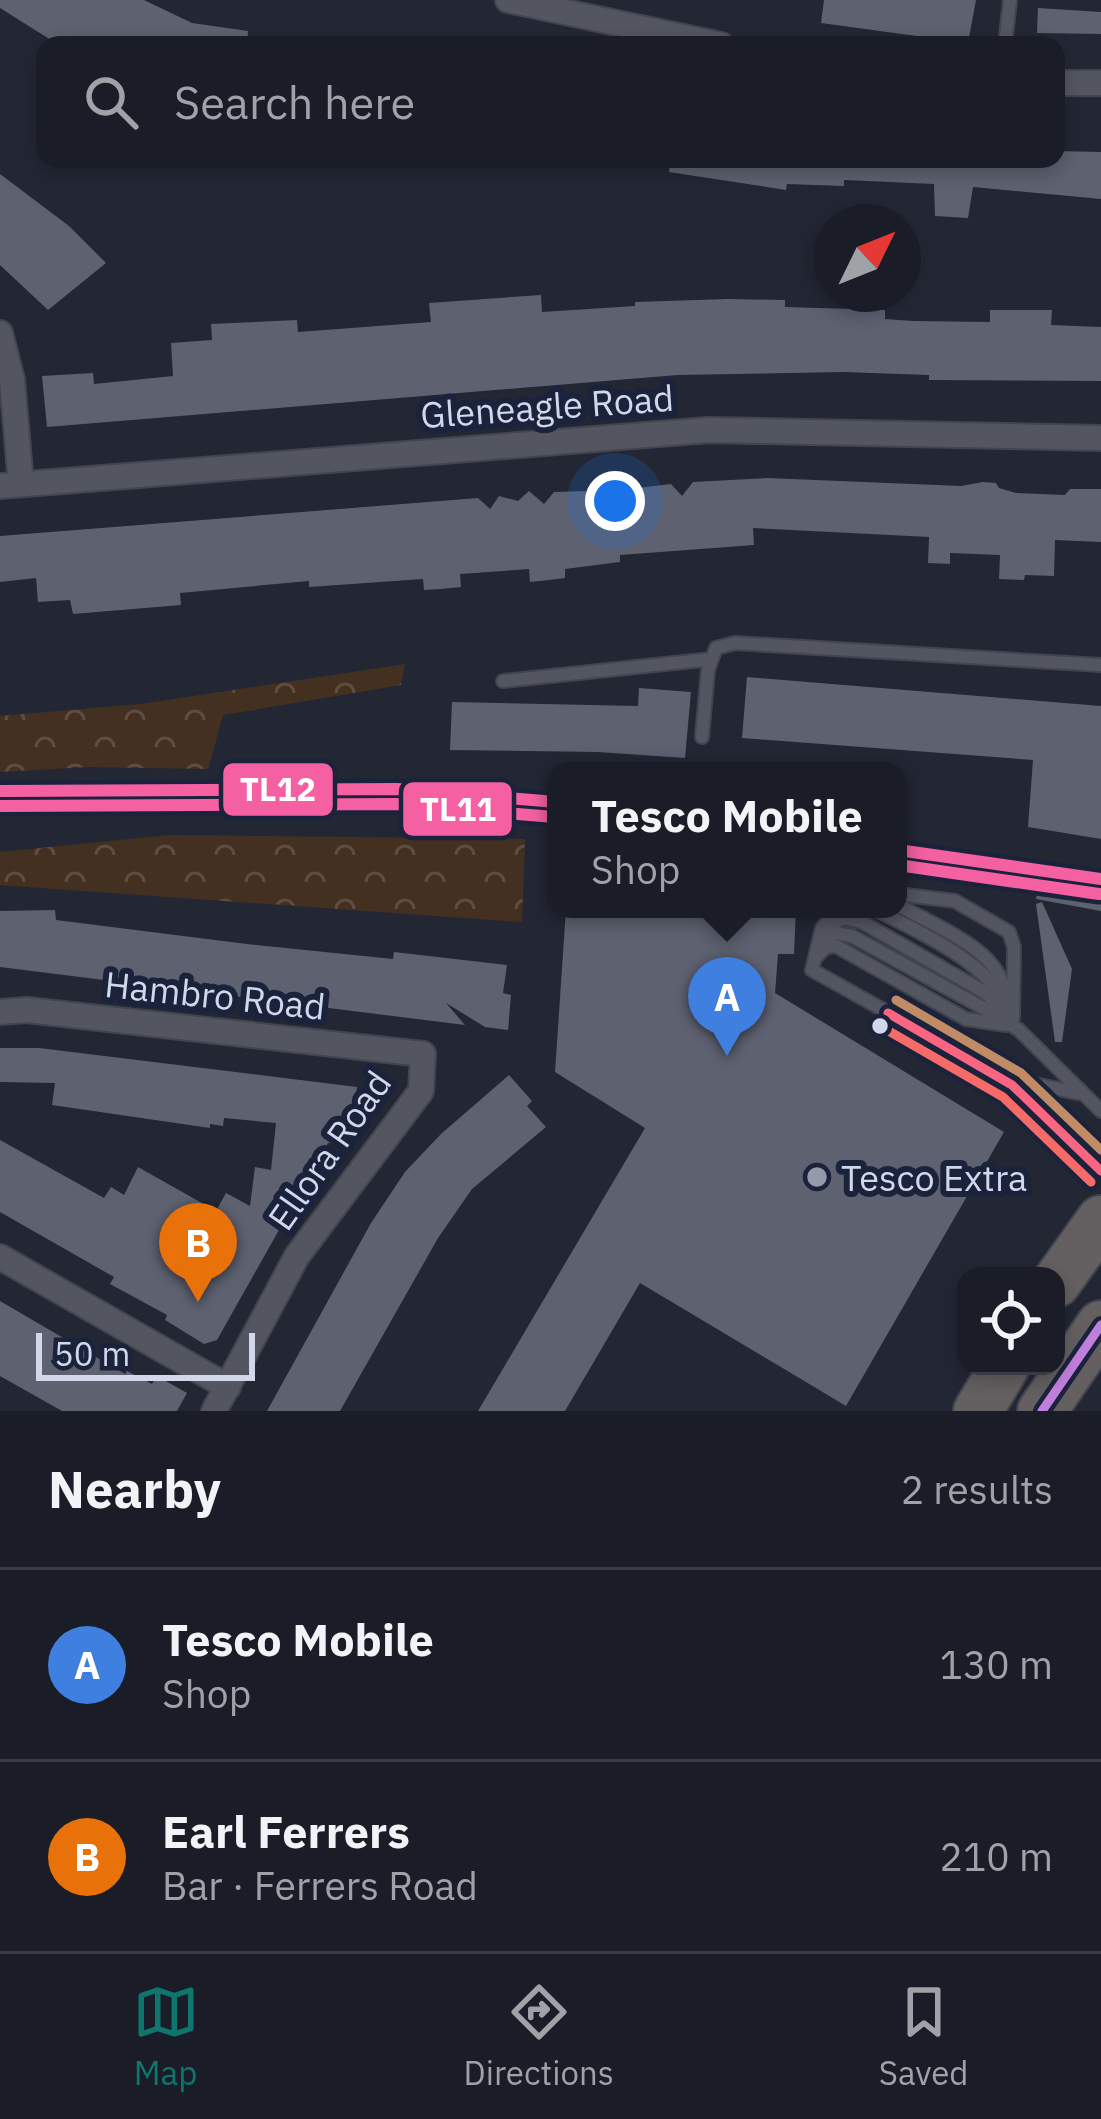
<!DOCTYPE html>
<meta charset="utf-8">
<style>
:root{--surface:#1a1d27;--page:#23262f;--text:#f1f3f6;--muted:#9fa2a7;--line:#383b44;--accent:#0f766e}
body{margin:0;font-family:"IBM Plex Sans",sans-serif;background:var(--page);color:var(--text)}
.controls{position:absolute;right:36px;bottom:36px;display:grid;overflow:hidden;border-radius:24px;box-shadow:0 6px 18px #0003}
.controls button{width:108px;height:108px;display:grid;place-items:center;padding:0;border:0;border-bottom:3px solid var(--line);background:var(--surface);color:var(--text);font:60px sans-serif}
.compass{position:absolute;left:813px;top:204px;width:108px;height:108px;border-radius:50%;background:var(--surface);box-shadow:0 6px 18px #0003;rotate:47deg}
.scale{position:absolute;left:36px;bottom:30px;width:219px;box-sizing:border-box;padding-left:12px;border:6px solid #d2d8e9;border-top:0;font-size:33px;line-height:42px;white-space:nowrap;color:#d2d8e9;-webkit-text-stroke:9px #1b233c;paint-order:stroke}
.you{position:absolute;left:615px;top:501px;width:42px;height:42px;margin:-30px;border:9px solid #fff;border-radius:50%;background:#1a73e8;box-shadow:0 0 0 18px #1a73e833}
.badge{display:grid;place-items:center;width:78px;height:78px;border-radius:50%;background:var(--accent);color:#fff;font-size:39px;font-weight:700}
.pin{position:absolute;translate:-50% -99px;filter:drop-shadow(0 3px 6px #0008)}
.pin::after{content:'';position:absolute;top:63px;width:42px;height:36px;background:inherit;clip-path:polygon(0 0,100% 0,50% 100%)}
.popup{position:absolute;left:547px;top:762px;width:360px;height:156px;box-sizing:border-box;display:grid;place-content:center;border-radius:24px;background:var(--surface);filter:drop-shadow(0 3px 9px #0005);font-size:39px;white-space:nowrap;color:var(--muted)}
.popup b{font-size:45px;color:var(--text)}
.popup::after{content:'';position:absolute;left:50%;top:100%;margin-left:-24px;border:24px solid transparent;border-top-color:var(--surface)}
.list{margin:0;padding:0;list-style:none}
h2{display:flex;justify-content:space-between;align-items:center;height:156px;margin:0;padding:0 48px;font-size:51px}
h2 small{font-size:39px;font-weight:400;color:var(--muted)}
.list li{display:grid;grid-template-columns:78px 1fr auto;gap:36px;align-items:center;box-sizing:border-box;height:192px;padding:0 48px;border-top:3px solid var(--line)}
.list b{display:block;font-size:45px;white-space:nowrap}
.list p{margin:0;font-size:39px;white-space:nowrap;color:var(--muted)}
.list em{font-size:39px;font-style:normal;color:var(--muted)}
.icon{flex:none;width:66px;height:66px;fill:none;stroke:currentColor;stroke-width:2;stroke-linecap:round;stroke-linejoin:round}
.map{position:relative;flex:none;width:1101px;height:1411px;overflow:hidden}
.search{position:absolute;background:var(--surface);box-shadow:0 6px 18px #0003;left:36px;right:36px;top:36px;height:132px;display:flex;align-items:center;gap:30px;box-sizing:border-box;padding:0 42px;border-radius:24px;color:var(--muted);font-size:45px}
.sheet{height:540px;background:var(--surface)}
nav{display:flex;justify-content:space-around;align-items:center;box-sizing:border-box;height:168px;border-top:3px solid var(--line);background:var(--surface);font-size:33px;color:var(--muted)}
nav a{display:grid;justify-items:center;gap:6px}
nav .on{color:var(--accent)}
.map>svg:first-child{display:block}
.forest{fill:url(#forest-crowns)}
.building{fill:#5d6170}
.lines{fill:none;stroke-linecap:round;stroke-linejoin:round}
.lane-casing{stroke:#414550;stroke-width:16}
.street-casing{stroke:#414550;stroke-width:28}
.highway-casing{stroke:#414550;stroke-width:52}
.lane{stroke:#535661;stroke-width:12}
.street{stroke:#535661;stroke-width:24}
.highway{stroke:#645f61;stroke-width:48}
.bus-1-casing{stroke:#1b233c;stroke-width:18}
.bus-2-casing{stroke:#1b233c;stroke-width:18}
.bus-3-casing{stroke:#1b233c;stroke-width:18}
.bus-4-casing{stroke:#1b233c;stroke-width:18}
.bus-1{stroke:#fa6682;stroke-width:9}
.bus-2{stroke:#f66b68;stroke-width:9}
.bus-3{stroke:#c18c65;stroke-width:9}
.bus-4{stroke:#c07fdc;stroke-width:9}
.rail-1-casing{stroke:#1b233c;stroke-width:21}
.rail-2-casing{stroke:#1b233c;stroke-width:21}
.rail-1{stroke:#f560a3;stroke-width:12}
.rail-2{stroke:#f560a3;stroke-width:12}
.bus-dot{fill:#d2d8e9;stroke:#1b233c;stroke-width:4.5}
.poi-dot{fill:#959aaa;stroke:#1b233c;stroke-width:4.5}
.labels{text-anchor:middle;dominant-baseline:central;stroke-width:12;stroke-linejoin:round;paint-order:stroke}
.street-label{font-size:36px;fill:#d2d8e9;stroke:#1b233c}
.poi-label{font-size:36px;fill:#d2d8e9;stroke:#1b233c;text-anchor:start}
.line-badge{stroke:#1b233c;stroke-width:4.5}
.badge-label{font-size:33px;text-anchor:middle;font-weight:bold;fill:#fff}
</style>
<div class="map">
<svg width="1101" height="1411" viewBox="0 0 1101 1411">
<defs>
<pattern id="forest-crowns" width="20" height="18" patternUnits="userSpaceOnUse" patternTransform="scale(3)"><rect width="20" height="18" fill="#443020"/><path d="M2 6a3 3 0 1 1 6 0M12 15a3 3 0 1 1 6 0" fill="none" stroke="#5e4d40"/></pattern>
</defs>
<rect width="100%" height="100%" fill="#232734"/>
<path class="forest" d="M405,664L401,685L223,715L208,769L88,767L0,772V716L141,704Z
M171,835L525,839L522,922L0,885V852Z"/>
<path class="building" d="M0,0H144L192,23L248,31L247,45H90L72,38L68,45H59L0,8Z
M824,0H976L968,43L821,23Z
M1038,8L1101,12V34L1037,33Z
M1056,151L1101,152V199L973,187L968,218L935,216L934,184L844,180V186L787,184L786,190L669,172L670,159H1056Z
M0,174L69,226L106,263L48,310L0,265Z
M541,295L542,312L635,306V302L728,299L785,300V307L885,310V319L913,321L990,322V310H1052L1051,325L1101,327V381L929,380V375L843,372L678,375L47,427L42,376L93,373L94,384L173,376L171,343L212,340L211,324L297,320L298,332L431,322L429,303Z
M767,478L961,486L983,482L996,483L999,488L1016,493L1065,495L1070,489H1101V542L1055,540L1054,576L1025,575L1024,580L999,579L1000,555L950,553V564L928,563L929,537L753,528L754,545L620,555V562L565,569V578L549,580L530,582L529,569L460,574L461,587L441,589L424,590L423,579L309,587V581L180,593L181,605L73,614L70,600L38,602L36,578L0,582V536L478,498L490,509L499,496L518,501L529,491L544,504L554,492L586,491L598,499L612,482L620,490L671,484L682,496L693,482Z
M747,677L1101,706V839L1028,827L1033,760L742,738Z
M639,688L691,692L685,758L598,752L450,750L452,702L638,706Z
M1040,878L1101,888V911L1036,899Z
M1042,902L1072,969L1062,1042H1055L1036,904Z
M566,909H796L794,954H778L775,993L1004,1132L846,1406L640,1283L565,1411H478L645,1128L555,1072Z
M55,910L56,920L247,944L393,959L394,952L507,965L503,993L511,995L508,1030L485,1027L446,1003L465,1025L0,967V911Z
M0,1048H39L357,1087L352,1120L345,1119L341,1144L328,1143L217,1340L204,1344L165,1320L167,1315L110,1284L114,1277L0,1212V1140L104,1198L111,1187L124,1195L138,1167L216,1211L226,1193L250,1206L255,1167L271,1170L276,1123L224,1118L223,1126L210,1124V1128L52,1105L55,1083L0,1082Z
M509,1075L532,1101L527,1106L546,1127L472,1189L438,1238L340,1411H267L371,1223L405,1172L441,1134Z
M0,1301L125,1374L127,1371L152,1384L157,1376L187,1393L177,1411H62L0,1376Z"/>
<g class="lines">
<defs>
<path id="lane" d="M1005,45L1010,0
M503,681L712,659
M702,737L708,670L716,648L735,643L1101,665
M898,894L955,901L1009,932L1014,947L1013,1018
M898,905C933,925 1002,950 1004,994
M839,909L822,928L812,970L996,1073L1026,1096L1101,1171
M874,909C915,930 991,963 1007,1008
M825,928L843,918L862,922L986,993L1011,1019
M819,946L836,933L852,936L996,1015L1019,1030L1101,1111
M817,956L826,947L836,946L966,1019L1006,1025
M1010,1079L1078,1093"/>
<path id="street" d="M508,0L721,45
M1056,83H1101
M0,333L12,380L21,484
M0,486L709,430L1101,438
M0,1012L27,1010L423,1054L421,1091L297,1256L214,1411
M0,1257L228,1387"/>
<path id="highway" d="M1056,1283L1101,1220
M978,1411L1005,1366
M1042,1411L1101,1325"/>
</defs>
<use href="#lane" class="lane-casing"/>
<use href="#street" class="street-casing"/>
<use href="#highway" class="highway-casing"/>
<use href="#lane" class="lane"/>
<use href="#street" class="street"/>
<use href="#highway" class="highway"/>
<defs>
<path id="bus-1" d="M888,1013L1012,1085L1101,1171"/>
<path id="bus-2" d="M880,1026L1003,1097L1091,1182"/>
<path id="bus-3" d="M896,1000L1021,1073L1101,1150"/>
<path id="bus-4" d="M1042,1411L1101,1325"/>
</defs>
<use href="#bus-1" class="bus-1-casing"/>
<use href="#bus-2" class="bus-2-casing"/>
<use href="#bus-3" class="bus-3-casing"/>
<use href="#bus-4" class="bus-4-casing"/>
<use href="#bus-1" class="bus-1"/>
<use href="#bus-2" class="bus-2"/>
<use href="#bus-3" class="bus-3"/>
<use href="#bus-4" class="bus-4"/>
<defs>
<path id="rail-1" d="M0,791L397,789L556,802
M898,850L1101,879"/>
<path id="rail-2" d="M0,806L396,804L555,817
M898,865L1099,894"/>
</defs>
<use href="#rail-1" class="rail-1-casing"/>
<use href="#rail-2" class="rail-2-casing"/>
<use href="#rail-1" class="rail-1"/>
<use href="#rail-2" class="rail-2"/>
</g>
<circle class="bus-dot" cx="880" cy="1026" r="10"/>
<circle class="poi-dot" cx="817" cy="1177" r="12"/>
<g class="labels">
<g class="street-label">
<text transform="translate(547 406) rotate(-4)">Gleneagle Road</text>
<text transform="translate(215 995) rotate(6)">Hambro Road</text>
<text transform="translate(329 1150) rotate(-55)">Ellora Road</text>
</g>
<g class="poi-label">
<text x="841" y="1177">Tesco Extra</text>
</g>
</g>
<g class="line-badge">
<rect x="221" y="761" width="114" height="57" rx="12" fill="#f560a3"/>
<rect x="401" y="780" width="113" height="58" rx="12" fill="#f560a3"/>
</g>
<g class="badge-label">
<text x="278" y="801">TL12</text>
<text x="458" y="821">TL11</text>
</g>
</svg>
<div class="controls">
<button><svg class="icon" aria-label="locate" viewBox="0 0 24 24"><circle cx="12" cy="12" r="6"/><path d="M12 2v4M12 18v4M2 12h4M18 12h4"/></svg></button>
</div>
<svg class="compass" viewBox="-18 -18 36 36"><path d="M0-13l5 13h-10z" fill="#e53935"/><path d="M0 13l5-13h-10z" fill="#9fa2a7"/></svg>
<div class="scale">50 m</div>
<div class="you"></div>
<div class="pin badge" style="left:727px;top:1056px;background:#3f7fe0">A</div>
<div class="popup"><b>Tesco Mobile</b>Shop</div>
<div class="pin badge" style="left:198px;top:1302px;background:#e8710a">B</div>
<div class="search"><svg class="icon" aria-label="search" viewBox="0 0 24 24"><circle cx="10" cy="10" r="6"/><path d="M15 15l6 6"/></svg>Search here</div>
</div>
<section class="sheet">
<h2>Nearby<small>2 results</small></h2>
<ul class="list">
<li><span class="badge" style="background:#3f7fe0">A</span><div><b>Tesco Mobile</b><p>Shop</p></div><em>130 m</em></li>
<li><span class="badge" style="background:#e8710a">B</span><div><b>Earl Ferrers</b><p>Bar · Ferrers Road</p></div><em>210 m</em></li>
</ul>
</section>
<nav>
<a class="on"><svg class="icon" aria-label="map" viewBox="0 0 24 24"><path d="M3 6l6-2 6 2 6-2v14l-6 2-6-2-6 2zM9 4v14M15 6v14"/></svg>Map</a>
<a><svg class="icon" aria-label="directions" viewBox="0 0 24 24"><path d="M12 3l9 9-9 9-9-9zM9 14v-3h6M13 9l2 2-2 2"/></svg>Directions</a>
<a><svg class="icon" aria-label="saved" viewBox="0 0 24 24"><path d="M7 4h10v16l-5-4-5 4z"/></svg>Saved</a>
</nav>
